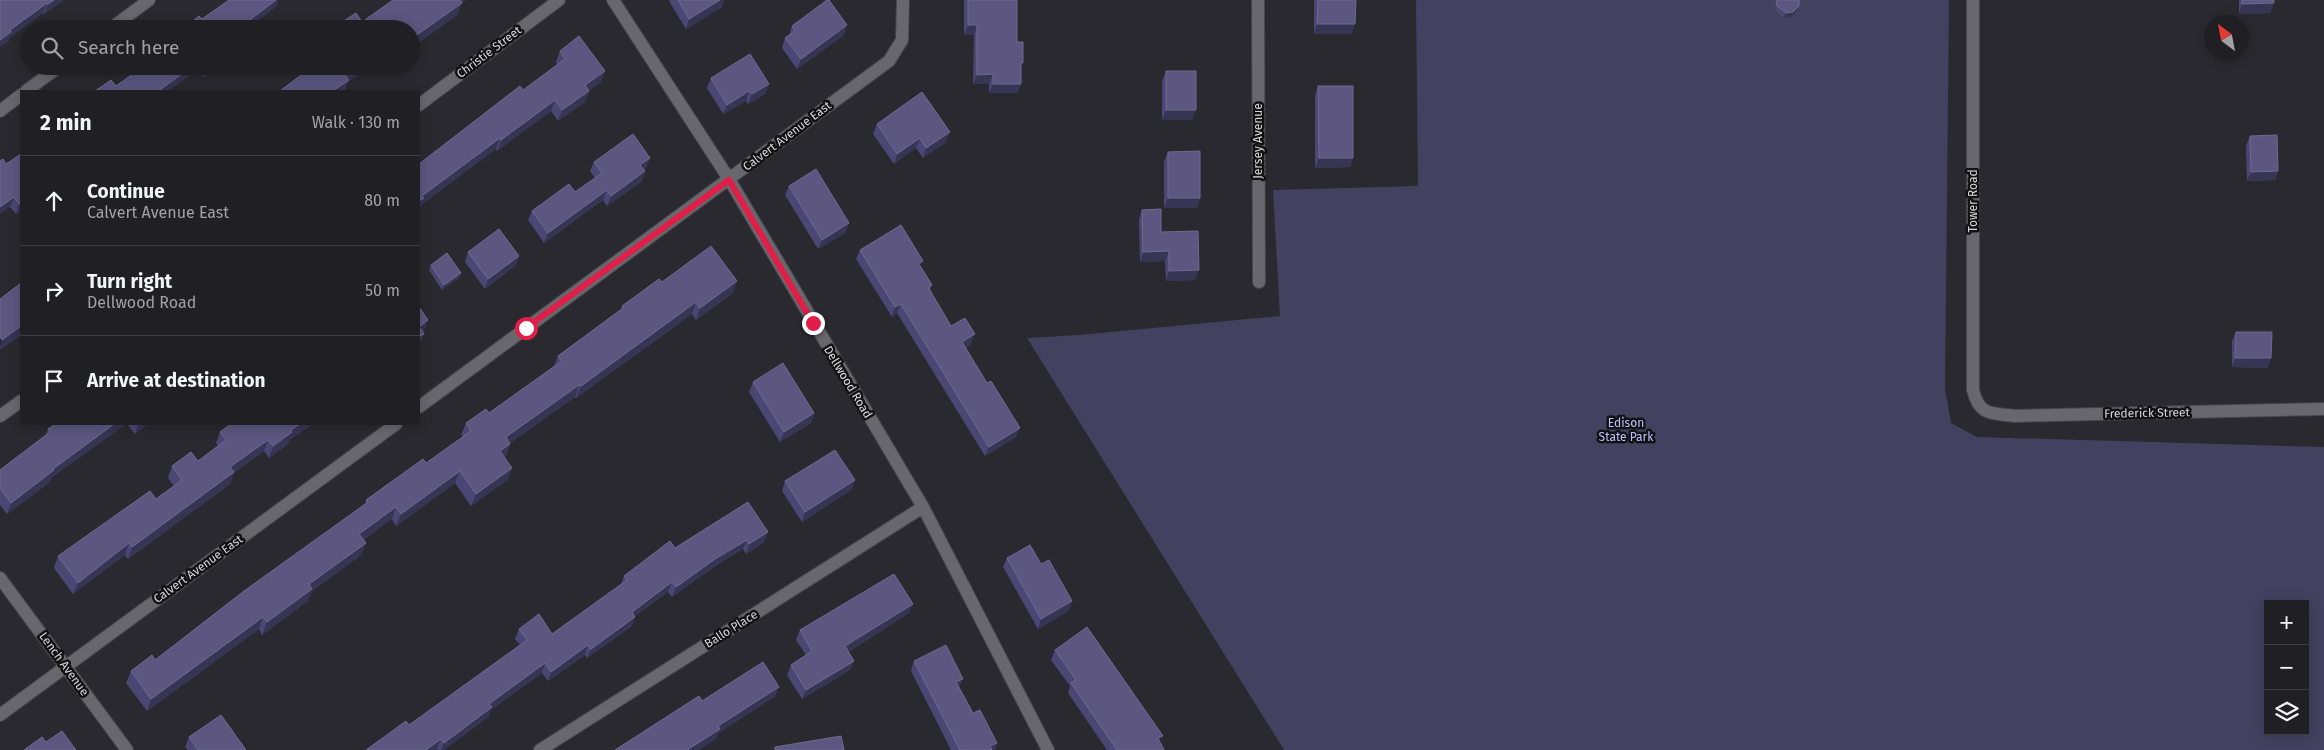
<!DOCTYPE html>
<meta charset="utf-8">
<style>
:root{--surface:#201f23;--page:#2d2c30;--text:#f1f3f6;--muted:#a2a2a6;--line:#3d3d41}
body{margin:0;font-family:"Fira Sans",sans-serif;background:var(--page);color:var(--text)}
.controls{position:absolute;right:15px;bottom:15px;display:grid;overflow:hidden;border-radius:0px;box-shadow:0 2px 12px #0003}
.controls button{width:45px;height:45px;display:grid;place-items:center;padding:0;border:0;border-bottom:1px solid var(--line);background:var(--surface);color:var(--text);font:25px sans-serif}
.compass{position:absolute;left:2204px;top:15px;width:45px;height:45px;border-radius:50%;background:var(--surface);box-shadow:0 2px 12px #0003;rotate:328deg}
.stop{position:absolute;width:15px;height:15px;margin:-11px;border:4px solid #e11d48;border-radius:50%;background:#fff}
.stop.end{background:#e11d48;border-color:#fff;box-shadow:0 1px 5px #0008}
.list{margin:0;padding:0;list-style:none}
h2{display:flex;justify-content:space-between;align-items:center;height:65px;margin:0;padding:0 20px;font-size:21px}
h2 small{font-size:16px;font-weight:400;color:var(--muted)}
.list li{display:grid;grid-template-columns:32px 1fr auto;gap:15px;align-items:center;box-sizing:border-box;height:90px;padding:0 20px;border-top:1px solid var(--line)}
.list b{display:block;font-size:19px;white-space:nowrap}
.list p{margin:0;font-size:16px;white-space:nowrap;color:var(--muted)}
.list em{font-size:16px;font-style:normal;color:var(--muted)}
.icon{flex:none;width:28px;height:28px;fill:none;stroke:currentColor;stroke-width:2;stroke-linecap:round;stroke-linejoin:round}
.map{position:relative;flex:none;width:2324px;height:750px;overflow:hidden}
.search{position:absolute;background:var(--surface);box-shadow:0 2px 12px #0003;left:20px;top:20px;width:400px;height:55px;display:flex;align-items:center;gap:12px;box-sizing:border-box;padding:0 18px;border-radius:28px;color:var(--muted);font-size:19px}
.panel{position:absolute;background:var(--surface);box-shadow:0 2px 12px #0003;left:20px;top:90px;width:400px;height:335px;border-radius:0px}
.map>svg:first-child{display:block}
.green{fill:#444160;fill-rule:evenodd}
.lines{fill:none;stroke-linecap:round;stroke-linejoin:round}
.minor-casing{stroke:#45454a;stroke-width:14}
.minor{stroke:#68676e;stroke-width:12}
.wall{fill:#4c4675}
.shaded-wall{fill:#383454}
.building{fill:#5c5680;stroke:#6f6a8e}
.route{stroke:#e11d48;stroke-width:6}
.labels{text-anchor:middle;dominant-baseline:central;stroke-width:5;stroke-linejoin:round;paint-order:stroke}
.street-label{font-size:12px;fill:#d8d8dc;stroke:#121215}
.park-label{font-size:12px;fill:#c2bdfe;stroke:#121215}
</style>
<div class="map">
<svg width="2324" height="750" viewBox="0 0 2324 750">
<rect width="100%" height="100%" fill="#2a292f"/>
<path class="green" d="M1416,0H1949L1945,389L1951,423L1977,437L2324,447V750H1284L1027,338L1079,335L1280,316L1273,190L1418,186ZM2268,604H2305V731H2268Z"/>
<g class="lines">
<defs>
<path id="minor" d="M613,0L729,179L923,507L1048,750
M1258,0L1259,282
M1973,0V390C1979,416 1992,413 2015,416L2324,409
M110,29L149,0
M26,91L60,66
M419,105L559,0
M0,111L21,95
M419,407L889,61L902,40L903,0
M0,416L21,401
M0,578L127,750
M0,715L396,424
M540,750L923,507"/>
</defs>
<use href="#minor" class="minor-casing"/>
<use href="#minor" class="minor"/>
</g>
<path class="wall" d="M1,0H64L44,14L43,13L9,38L8,42Z
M393,0H466L462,3L457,15L411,48V29H337L339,24L362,22Z
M670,0H724L722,7L686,29L669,1Z
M964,0H1017V42L1021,69V84L1017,93H989V84H973L974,35H964Z
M1314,0H1356L1352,34H1314Z
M1776,0H1799V6L1797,11L1791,17L1784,18L1775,10Z
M2239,0H2274L2270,13L2239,14Z
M792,26L844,35L797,69L782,48L785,38L789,35Z
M560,51L601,82L589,91L585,102L558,121L551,111L497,151L496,149L421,205L419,210V164L523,90L557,65L556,62Z
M144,66H218L204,77L199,69L116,86Z
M1166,71L1192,120H1162V81Z
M711,78L765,94L748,104L746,101L723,114L707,88Z
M1318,86L1353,158L1350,167L1315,168V96Z
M877,124L946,142L923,158L916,148L894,164L873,134Z
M2250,136L2278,171L2275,180L2247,181L2246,146Z
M1168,152L1200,198L1197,208H1164V162Z
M650,158L646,168L644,170L645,171L642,181L607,206L603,200L544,243L528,220L532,211L575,192L595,178L590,171L594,162Z
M6,164L21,210L16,214L10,207Z
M789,186L849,223L845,233L818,249L785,195Z
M1142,210L1161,232L1195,280L1166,281L1165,261L1140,262L1139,219Z
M860,250L921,267L932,285L930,290L951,326L971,344L966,348L1016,437L985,456L897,313L892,317L856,259Z
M468,252L519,256L515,266L485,289L465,262Z
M431,265L459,278L442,290L429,270Z
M662,282L733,293L696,320L692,314L576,398L575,397L510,443L506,456L504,457L512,468L507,480L471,506L455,483L396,526L392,519L363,540L366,543L361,555L312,591L308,601L262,635L259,629L147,711L126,683L131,671L155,660L365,505L366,500L426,463L463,437L461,435L466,423L489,413L554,366L558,356L621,310L622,306Z
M2236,332L2271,358L2267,368L2232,367V341Z
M753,382L814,413L811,423L780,442L749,392Z
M55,424H126L51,478L50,482L7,514L0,505V470L46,435L48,429Z
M127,424H148L135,434Z
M231,424H313L289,440L288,444L269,458L264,451L234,473L230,484L128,559L125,555L73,594L54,568L58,556L156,499L174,486L168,478L172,466L198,461L218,446L216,443L220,432Z
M855,480L851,490L802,522L782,491L785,481Z
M748,502L764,542L746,554L743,549L711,569L672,597L668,592L635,616L632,626L587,658L585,655L548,681L542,673L491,710L488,717L444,750H438L409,725L520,645L515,639L519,629L552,634L621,585L624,576L675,548Z
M1007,558L1041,564L1072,601L1068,611L1038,629L1003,567Z
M909,613L848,652L854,661L850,670L802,699L787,675L791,665L806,655L796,640L800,630Z
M1055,650L1160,742L1164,750H1107L1068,693L1070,686L1051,660Z
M914,661L959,688L973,713L997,743L995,750H951L911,671Z
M189,737L246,750H188L185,747Z"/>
<path class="shaded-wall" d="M54,0H64L44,14L48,4Z
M276,0H279L276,7L247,29H238Z
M457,0H466L457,7L462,3L457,15L411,48V39Z
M720,0H724L722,7L686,29L689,19Z
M47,3L43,13L9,38L8,42L0,47V40L10,30Z
M2274,3L2270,13L2239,14L2242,4Z
M1799,6L1797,11L1791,17L1784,18L1786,13Z
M1317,24H1355L1352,34H1314Z
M847,25L844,35L797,69L801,59Z
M968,25H977L974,35H964Z
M193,66H200L199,69L168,91H160L161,89Z
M209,66H218L204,77L208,67Z
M358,66H372L348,82L345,91H333L345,75Z
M605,71L601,82L589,91L585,102L558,121L562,110L585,85Z
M993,74L989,84H973L977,75Z
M769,84L765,94L748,104L752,94Z
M993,84H1021L1017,93H989Z
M749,91L746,101L723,114L727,105Z
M555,100L551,111L497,151L501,140Z
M1166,110H1196L1192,120H1162Z
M950,132L946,142L923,158L926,148Z
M500,138L496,149L421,205L419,210V201L422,196Z
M920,138L916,148L894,164L897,154Z
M650,158L646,168L637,175L640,165Z
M1319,158H1353L1350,167L1315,168Z
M645,171L642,181L607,206L611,196Z
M2278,171L2275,180L2247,181L2251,172Z
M607,190L603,200L544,243L548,233Z
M14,197L10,207L0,214V207Z
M1168,198H1200L1197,208H1164Z
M21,203V210L16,214L19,204Z
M849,223L845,233L818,249L822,240Z
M1169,251L1165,261L1140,262L1143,252Z
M519,256L515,266L485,289L488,279Z
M1199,270L1195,280L1166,281L1169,271Z
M461,273L459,278L442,290L444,285Z
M737,281L733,293L696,320L700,308Z
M696,302L692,314L576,398L581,386Z
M901,304L897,313L892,317L895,307Z
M21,318V331L20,336L0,350V346L2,340Z
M428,320L424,332L419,336V327Z
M424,334L419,345V346V337Z
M975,334L971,344L959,352L962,342Z
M2235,358H2271L2267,368L2232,367Z
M579,385L575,397L502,449L506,437Z
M814,413L811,423L780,442L784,432Z
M114,424H126L51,478L50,482L7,514L11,503L53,469Z
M138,424H148L135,434Z
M300,424H313L289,440L288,444L269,458L273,446L291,430Z
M1020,428L1016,437L985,456L989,447Z
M268,440L264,451L234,473L230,484L128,559L132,547L230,467Z
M510,444L506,456L495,463L500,451Z
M512,468L507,480L471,506L476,494Z
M460,471L455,483L396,526L401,514Z
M855,480L851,490L802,522L805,512Z
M396,507L392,519L354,546L359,534Z
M768,532L764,542L746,554L749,544Z
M747,540L743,549L711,569L672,597L676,587L715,559Z
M129,543L125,555L73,594L78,583Z
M366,543L361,555L312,591L308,601L262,635L267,622L309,584Z
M672,582L668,592L628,621L632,612Z
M1072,601L1068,611L1038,629L1041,619Z
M913,604L909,613L841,656L845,646Z
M263,617L259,629L147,711L151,699Z
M635,617L632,626L587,658L591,649Z
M588,645L585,655L548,681L551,672Z
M854,661L850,670L802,699L806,690Z
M545,663L542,673L491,710L488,717L444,750H441L444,743L489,704Z
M963,679L959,689L956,682Z
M779,687L775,697L719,733L716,739L699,750H687L718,726Z
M441,739L437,749L436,750H426Z
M997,743L995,750H989L990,746Z"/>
<path class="building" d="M1,0H54L48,4L47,3L10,30L11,32L0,40V1Z
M229,0H276L238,29H182L199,16L202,19Z
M393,0H460L462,3L411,39V29H342L339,24L356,13L362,22Z
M678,0H720L689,19Z
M827,0H829L847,25L801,59L785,38L795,31L792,26Z
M968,0H1017V42H1023V63H1021V84H993V74L977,75V25H968Z
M1318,0H1356L1355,24H1317Z
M1777,0H1799V6L1793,12L1786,13L1776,5Z
M2242,0H2274V3L2242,4Z
M579,36L605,71L585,85L589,91L562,110L555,100L501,140L500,138L422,196L424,198L419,201V164L520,86L523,90L565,59L560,51Z
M750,54L769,84L752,94L749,91L727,105L711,78Z
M144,66H193L161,89L162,91H95L111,80L116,86Z
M313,66H358L345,75L349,80L333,91H280Z
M1166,71H1196V110H1166Z
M1318,86H1353V158H1319Z
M922,92L950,132L926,148L920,138L897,154L877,124Z
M633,134L650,158L640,165L645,171L611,196L607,190L548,233L532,211L569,184L575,192L602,173L594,162Z
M2277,135L2278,171L2251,172L2250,136Z
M1200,151V198H1168V152Z
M21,154V203L19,204L14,197L0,207V161L3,159L6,164Z
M816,169L849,223L822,240L789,186Z
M1161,209V232L1198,231L1199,270L1169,271V251L1143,252L1142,210Z
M901,225L923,261L919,264L932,285L928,287L951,326L965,318L975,334L962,342L987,383L991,381L1020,428L989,447L901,304L895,307L860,250Z
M499,229L519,256L488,279L468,252Z
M711,246L737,281L700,308L696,302L581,386L579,385L506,437L510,444L500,451L512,468L476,494L460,471L401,514L396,507L359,534L366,543L309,584L312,589L267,622L263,617L151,699L131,671L152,655L155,660L244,591L368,502L366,500L423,459L426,463L471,431L466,423L486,409L489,413L562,361L558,356L623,308L622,306L659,279L662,282Z
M447,253L461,273L444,285L431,265Z
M21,283V318L20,319L21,320V326L2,340L0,337V299Z
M419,307L428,320L419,327L424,334L419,337Z
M2236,332H2272L2271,358H2235Z
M783,363L814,413L784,432L753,382Z
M55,424H114L53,469L54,470L11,503L0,488V470L50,432L48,429Z
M231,424H300L291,430L292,432L273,446L268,440L230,467L234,472L132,547L129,543L78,583L58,556L150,491L156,499L182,480L172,466L191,452L198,461L226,440L220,432Z
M835,450L855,480L805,512L785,481Z
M748,502L768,532L749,544L747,540L715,559L676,587L672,582L632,612L635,617L591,649L588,645L551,672L545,663L489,704L492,707L444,743L441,739L426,750H366L406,721L409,725L527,640L519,629L539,614L552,634L627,580L624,576L670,541L675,548Z
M1030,545L1041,564L1049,560L1072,601L1041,619L1007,558Z
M894,574L913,604L845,646L854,661L806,690L791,665L812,651L800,630Z
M1087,627L1163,736L1158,738L1164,750H1117L1071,683L1076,680L1055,650Z
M946,645L963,679L956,682L973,713L980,710L997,743L990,746L992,750H960L914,661Z
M763,662L779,687L718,726L720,729L687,750H615L699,696L702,701Z
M221,715L246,750H198L189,737Z
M62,731L76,750H24L42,737L46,742Z
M841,736L844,750H775V747Z"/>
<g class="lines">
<path class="route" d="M526,328L729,180L813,323"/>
</g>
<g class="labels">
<g class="street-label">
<text transform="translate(489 52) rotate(-37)">Christie Street</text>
<text transform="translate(787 136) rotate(-37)">Calvert Avenue East</text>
<text transform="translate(1258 141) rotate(-90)">Jersey Avenue</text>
<text transform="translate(1973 201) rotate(-90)">Tower Road</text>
<text transform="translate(848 382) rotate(59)">Dellwood Road</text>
<text transform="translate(2147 413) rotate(-1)">Frederick Street</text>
<text transform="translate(198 569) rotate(-36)">Calvert Avenue East</text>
<text transform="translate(731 629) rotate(-32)">Ballo Place</text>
<text transform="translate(64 664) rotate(54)">Lench Avenue</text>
</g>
<g class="park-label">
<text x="1626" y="423">Edison<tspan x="1626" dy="14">State Park</tspan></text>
</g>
</g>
</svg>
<div class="controls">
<button>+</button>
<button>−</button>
<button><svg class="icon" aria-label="layers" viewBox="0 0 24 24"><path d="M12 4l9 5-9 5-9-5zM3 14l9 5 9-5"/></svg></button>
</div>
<svg class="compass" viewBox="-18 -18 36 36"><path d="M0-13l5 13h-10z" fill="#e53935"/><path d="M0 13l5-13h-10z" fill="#a2a2a6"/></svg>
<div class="stop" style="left:526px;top:328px"></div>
<div class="stop end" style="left:813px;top:323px"></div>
<div class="search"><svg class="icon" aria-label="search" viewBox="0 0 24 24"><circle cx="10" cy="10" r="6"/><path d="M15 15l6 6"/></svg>Search here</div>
<section class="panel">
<h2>2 min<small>Walk · 130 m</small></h2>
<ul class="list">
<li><svg class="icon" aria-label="ahead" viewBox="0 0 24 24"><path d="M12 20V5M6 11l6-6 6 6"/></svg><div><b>Continue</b><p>Calvert Avenue East</p></div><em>80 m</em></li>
<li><svg class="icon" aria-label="right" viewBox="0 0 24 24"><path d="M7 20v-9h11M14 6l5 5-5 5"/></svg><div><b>Turn right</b><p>Dellwood Road</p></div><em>50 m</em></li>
<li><svg class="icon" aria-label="arrive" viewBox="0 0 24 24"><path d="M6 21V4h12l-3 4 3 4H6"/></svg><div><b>Arrive at destination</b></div></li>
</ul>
</section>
</div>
